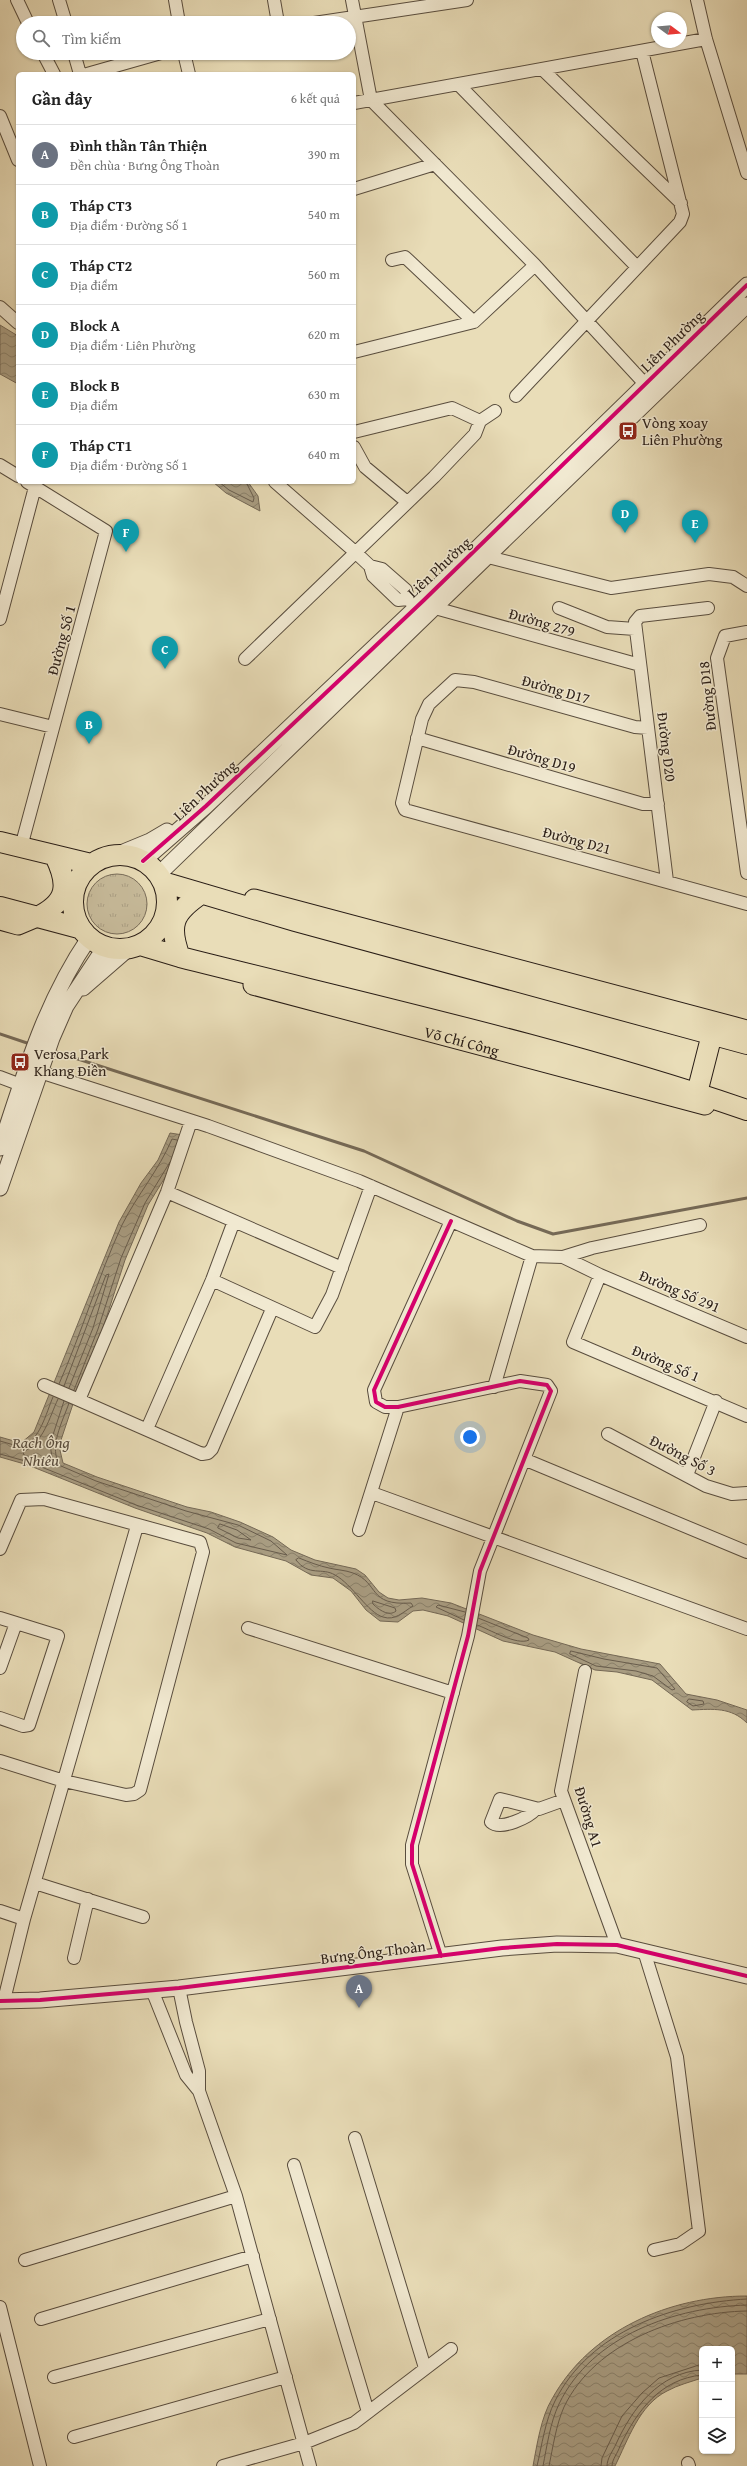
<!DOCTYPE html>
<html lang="vi">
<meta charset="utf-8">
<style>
:root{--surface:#fff;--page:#f6f6f6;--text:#222;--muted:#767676;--line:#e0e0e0;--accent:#111827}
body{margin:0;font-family:"Gentium Book Plus",serif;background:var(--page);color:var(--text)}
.controls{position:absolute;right:12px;bottom:12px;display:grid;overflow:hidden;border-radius:6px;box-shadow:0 1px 3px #0004}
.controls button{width:36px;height:36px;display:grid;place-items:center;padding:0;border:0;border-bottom:1px solid var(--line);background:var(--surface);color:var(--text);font:20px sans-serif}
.compass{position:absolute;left:651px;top:12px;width:36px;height:36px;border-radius:50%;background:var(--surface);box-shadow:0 1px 3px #0004;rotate:106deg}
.you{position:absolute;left:470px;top:1437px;width:14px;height:14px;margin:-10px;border:3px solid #fff;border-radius:50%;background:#1a73e8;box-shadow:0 0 0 6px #1a73e833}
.badge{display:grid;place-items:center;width:26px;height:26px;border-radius:50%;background:var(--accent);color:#fff;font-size:13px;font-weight:700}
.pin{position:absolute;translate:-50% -33px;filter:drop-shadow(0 1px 2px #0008)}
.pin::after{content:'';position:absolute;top:21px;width:14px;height:12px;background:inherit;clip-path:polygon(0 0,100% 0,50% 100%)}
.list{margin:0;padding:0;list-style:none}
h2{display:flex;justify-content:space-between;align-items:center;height:52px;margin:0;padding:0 16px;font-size:17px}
h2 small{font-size:13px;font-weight:400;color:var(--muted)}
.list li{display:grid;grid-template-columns:26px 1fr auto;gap:12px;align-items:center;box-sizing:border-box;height:60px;padding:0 16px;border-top:1px solid var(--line)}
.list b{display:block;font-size:15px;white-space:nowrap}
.list p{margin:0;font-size:13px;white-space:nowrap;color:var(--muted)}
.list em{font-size:13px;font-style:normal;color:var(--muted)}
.icon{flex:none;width:22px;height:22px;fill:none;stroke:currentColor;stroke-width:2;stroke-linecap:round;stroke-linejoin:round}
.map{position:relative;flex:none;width:747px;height:2466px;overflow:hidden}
.search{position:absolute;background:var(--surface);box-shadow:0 1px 3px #0004;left:16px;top:16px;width:340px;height:44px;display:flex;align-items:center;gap:10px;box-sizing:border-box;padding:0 14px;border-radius:22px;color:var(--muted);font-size:15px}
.panel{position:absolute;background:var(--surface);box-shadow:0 1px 3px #0004;left:16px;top:72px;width:340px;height:412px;border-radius:6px}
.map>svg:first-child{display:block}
.grass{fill:url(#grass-tufts);stroke:#786c59}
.water{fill:url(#water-waves);stroke:#756956}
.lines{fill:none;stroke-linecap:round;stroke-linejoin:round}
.shore{stroke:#685c4c;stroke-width:1}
.stream{stroke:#756956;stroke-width:3}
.minor-casing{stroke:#594d3e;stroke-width:14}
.tertiary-casing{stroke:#594d3e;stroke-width:17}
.primary-casing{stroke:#291d16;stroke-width:21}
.trunk-casing{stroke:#291d16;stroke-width:22}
.minor{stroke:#f1e9d1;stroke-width:12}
.tertiary{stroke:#f1e9d1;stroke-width:15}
.primary{stroke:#e9ddb8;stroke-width:19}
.trunk{stroke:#e9ddb8;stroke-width:20}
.cycleway-casing{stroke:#f1e9d1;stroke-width:6}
.cycleway{stroke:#d6006c;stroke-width:4}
.labels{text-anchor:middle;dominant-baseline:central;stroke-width:3;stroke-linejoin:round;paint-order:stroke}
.street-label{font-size:15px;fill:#291d16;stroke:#f1e9d1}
.poi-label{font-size:15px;fill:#291d16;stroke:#f1e9d1;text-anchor:start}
.water-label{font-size:16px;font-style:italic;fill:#55493b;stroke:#f1e9d1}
</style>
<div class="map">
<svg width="747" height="2466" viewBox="0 0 747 2466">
<defs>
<pattern id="grass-tufts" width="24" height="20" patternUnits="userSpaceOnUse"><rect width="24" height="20" fill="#c8bc9c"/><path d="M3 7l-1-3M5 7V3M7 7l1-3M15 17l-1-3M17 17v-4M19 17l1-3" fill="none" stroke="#aca186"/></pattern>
<pattern id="water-waves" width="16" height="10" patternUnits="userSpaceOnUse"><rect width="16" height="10" fill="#a89c81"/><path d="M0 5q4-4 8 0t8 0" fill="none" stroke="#897f69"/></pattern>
</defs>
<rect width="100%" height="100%" fill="#e9ddb8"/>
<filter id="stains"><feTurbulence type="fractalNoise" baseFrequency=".005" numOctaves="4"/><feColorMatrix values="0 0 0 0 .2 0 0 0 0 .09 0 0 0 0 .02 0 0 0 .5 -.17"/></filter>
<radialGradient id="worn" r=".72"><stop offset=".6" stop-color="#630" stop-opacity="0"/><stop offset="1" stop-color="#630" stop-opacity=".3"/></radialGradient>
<path class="grass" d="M87 904a30 30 0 1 1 60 0a30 30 0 1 1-60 0Z"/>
<path class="water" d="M0,325L18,336V384L0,374Z
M213,482H248L258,496L260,511L226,493Z
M170,1133L183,1135L174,1163L148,1205L125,1260L102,1331L82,1377L59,1446L63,1463L97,1477L187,1507L211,1512L240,1522L273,1537L291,1550L315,1560L356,1569L365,1575L379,1592L388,1598L399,1600L422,1598L451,1603L533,1635L581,1649L660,1664L686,1694L717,1700L747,1710V1723C731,1707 713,1709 692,1710L652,1680L617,1672L595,1670L555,1652L503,1641L448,1616L423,1610L413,1611L398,1622L380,1621L366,1610L351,1591L333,1578L311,1575L286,1561L235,1547L207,1533L135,1508L28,1465L0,1457V1437L21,1443L34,1432L119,1222L141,1183L158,1160Z
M747,2296V2374H732V2349H702V2378C690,2382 678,2385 667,2391C639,2405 628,2440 615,2466H533C537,2445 541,2417 552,2399C590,2330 670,2296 747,2296Z"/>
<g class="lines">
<path class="shore" d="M219,482L229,490L253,502L254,498L246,482
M59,1384C82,1332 98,1277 122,1225C137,1195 159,1170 172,1139L177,1140
M64,1386L106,1275L109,1274L93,1328L69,1388
M74,1390L98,1329L121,1258L145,1203L170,1162
M58,1399C49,1418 44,1442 23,1452L24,1455L53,1464L50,1444L64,1401
M0,1441L21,1447C40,1441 46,1413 53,1397
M0,1454L29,1462L136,1505L209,1529L236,1543L287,1555L271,1541L238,1525L186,1511L96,1481L61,1466C47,1449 63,1421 69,1403
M220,1524L237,1530L251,1540L238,1538L218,1528Z
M299,1558C309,1562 319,1566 329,1568C337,1570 345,1570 353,1573C380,1583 367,1606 411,1603L413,1606C403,1612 395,1621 383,1617C368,1613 352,1584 335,1575C322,1567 309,1577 296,1560Z
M373,1601L395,1608L396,1611C389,1617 379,1610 373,1604Z
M464,1620L436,1607L438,1605L465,1612
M477,1625C489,1629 517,1646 529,1640L528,1638L478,1618
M571,1651L604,1659L657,1668L675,1689L672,1690L653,1676L636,1671L596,1666L570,1654Z
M689,1699L703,1701L704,1704L693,1706L687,1702Z
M537,2466C542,2445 545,2421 555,2401C590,2331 673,2303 747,2299
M543,2466C547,2446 550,2423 559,2404C592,2335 676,2307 747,2305
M549,2466C553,2447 556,2425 564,2407C595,2342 680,2312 747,2311
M601,2466L602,2458L622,2416L642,2393L659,2378L702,2364
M607,2466C607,2458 613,2451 616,2444C632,2409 659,2372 702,2370
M612,2466C612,2459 618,2453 620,2446C637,2411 660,2379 702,2375"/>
<path class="stream" d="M0,1034L30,1044
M53,1051L364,1151L517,1221L553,1234L747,1198"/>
<defs>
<path id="minor" d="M17,0L28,23
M59,0L66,23
M175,0L179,23
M274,0L278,23
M352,0L371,100L535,265L645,384
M697,0L706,39L747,173
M314,23L467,0
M43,53L54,74
M74,53L80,74
M184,53L189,74
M542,69L681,203
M87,74L161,53
M458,84L637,267
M354,103L706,39
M0,116L18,160
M354,189L435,164
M392,260L405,257L474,322
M0,307L18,323
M354,352L474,322L535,265
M516,396L680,222L683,214L642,51
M354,432L452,408L480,421L495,411
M354,447L365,467L407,502
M0,465L18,476
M275,482L355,552L370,566L373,576L398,600L408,599
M488,557L611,588L709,574L733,577L747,586
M370,566L382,569L406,590L408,599L413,604
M435,608L640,665
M559,608L607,627L635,629
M0,619L35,487
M747,632L725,636L717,658L747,873
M245,659L434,477L475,434L480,421
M0,714L53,727
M648,728L635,727L474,682L455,680L429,704L422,719L402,803L405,810L747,904
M417,738L643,804H658
M21,847L106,531L27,482
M667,881L635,622L640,616L708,608
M40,1072L208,1126L359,1181L532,1256L563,1257L592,1248L700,1225
M0,1077L21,1085
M191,1121L167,1192L79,1400L202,1454L208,1453L212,1449L272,1309
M167,1192L342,1268
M563,1257L600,1275L747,1337
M600,1275L573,1342L747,1416
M212,1280L315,1327L332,1295L371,1186
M44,1385L79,1400
M494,1387L532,1256
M147,1429L212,1280L234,1221
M608,1434L706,1486L732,1494L747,1493
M526,1460L747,1552
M687,1475L716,1401
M372,1493L747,1629
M359,1530L398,1407
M0,1549L21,1500L44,1499L200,1542L203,1552L140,1790L134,1794L126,1795L64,1781L0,1761
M0,1618L58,1636L29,1725L23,1726L0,1718
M248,1628L453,1693
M0,1668L16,1623
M585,1671L561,1791L617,1945
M536,1809C529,1817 501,1831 491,1822L500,1799L539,1809L564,1800
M35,1883L143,1917
M0,1911L24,1919
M644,1951L677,2057L699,2231L680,2244L654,2250
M441,1956L412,1864V1845L468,1636L480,1571L551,1391L547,1385L520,1381L398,1407H385L376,1402L374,1390L451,1221
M74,1958L88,1899
M179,1988L186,2022L199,2071V2091L236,2196L310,2466
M152,1990L186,2075L199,2091
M4,2000L24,1919L137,1526
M355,2138L425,2368
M294,2165L368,2412
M25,2260L236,2196
M0,2307L40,2466
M41,2319L253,2256
M54,2377L270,2319
M74,2437L286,2377
M688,2463L689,2466
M223,2466L304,2443L354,2423L451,2349"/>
<path id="tertiary" d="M116,855L150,841L167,831
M143,861L206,806L424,600L747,285
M158,875L747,305
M83,988L128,949
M0,1148C25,1073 44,1004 89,938
M0,1188L52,1038L66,1006L105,947
M0,2001L40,2000L179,1988L502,1948L557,1944L617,1945L747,1976"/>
<g id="primary">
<path d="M254,899L747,1030"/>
<path d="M0,920L18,925L37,917"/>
<path id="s1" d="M253,985L705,1105"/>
</g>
<path id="trunk" d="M0,842L91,864
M73 902a47 47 0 1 1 94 0a47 47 0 1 1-94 0Z
M163,882L295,921L747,1044
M0,907L79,928
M37,917C68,902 69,885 55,856
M140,945L180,957C370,1005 562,1047 747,1110
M180,957C168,925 173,913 201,894
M697,1093L712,1034"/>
</defs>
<use href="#minor" class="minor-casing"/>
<use href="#tertiary" class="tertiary-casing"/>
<use href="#primary" class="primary-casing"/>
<use href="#trunk" class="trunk-casing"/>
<use href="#minor" class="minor"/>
<use href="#tertiary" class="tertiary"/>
<use href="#primary" class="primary"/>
<use href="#trunk" class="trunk"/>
<defs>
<path id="cycleway" d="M143,861L206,806L424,600L747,285
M441,1956L412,1864V1845L468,1636L480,1571L551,1391L547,1385L520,1381L398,1407H385L376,1402L374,1390L451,1221
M0,2001L40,2000L179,1988L502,1948L557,1944L617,1945L747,1976"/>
</defs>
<use href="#cycleway" class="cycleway-casing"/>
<use href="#cycleway" class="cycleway"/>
</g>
<defs>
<symbol id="bus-square" viewBox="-11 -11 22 22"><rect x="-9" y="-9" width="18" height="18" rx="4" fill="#8f2418" stroke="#f1e9d1"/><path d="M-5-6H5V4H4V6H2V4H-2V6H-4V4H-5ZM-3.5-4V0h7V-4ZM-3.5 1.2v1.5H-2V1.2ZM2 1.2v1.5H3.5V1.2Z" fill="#fff"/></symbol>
</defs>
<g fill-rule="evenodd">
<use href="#bus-square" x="617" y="420" width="22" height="22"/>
<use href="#bus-square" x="9" y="1051" width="22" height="22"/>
</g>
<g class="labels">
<g class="street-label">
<text transform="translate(672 341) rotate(-44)">Liên Phường</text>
<text transform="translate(439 567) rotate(-43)">Liên Phường</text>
<text transform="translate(542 622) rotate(16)">Đường 279</text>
<text transform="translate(61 640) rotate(-75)">Đường Số 1</text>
<text transform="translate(556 689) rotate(16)">Đường D17</text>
<text transform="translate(707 696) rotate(-96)">Đường D18</text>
<text transform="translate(667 747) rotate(83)">Đường D20</text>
<text transform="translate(542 758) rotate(16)">Đường D19</text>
<text transform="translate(205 790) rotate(-43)">Liên Phường</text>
<text transform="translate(577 840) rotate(15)">Đường D21</text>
<text stroke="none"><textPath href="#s1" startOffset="216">Võ Chí Công</textPath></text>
<text transform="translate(680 1291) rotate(23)">Đường Số 291</text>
<text transform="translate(666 1363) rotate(23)">Đường Số 1</text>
<text transform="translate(683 1455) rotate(27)">Đường Số 3</text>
<text transform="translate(589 1817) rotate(73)">Đường A1</text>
<text transform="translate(373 1952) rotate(-7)">Bưng Ông Thoàn</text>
</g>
<g class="poi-label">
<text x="642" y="422">Vòng xoay<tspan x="642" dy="17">Liên Phường</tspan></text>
<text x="34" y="1053">Verosa Park<tspan x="34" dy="17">Khang Điền</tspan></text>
</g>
<g class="water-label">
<text x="41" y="1442">Rạch Ông<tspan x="41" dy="18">Nhiêu</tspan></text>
</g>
</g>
<rect width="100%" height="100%" filter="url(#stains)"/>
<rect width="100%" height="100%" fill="url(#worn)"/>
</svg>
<div class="controls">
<button>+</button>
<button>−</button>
<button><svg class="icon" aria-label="layers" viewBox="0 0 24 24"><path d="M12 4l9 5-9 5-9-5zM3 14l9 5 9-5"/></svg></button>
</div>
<svg class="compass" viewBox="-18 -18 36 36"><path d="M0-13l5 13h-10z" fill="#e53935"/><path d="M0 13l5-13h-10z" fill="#767676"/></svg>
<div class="you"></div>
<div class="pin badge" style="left:359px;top:2008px;background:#6b7280">A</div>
<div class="pin badge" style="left:89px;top:744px;background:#0f9aa8">B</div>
<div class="pin badge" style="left:165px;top:669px;background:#0f9aa8">C</div>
<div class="pin badge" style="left:625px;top:533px;background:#0f9aa8">D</div>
<div class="pin badge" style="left:695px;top:543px;background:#0f9aa8">E</div>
<div class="pin badge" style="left:126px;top:552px;background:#0f9aa8">F</div>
<div class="search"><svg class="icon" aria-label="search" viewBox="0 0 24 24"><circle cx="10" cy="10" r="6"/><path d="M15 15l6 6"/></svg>Tìm kiếm</div>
<section class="panel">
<h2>Gần đây<small>6 kết quả</small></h2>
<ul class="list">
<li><span class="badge" style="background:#6b7280">A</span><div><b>Đình thần Tân Thiện</b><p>Đền chùa · Bưng Ông Thoàn</p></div><em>390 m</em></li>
<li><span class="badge" style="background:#0f9aa8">B</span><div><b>Tháp CT3</b><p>Địa điểm · Đường Số 1</p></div><em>540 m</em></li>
<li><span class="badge" style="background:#0f9aa8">C</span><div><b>Tháp CT2</b><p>Địa điểm</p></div><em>560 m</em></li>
<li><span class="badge" style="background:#0f9aa8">D</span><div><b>Block A</b><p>Địa điểm · Liên Phường</p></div><em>620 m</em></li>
<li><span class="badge" style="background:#0f9aa8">E</span><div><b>Block B</b><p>Địa điểm</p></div><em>630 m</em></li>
<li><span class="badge" style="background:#0f9aa8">F</span><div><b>Tháp CT1</b><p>Địa điểm · Đường Số 1</p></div><em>640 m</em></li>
</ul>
</section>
</div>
